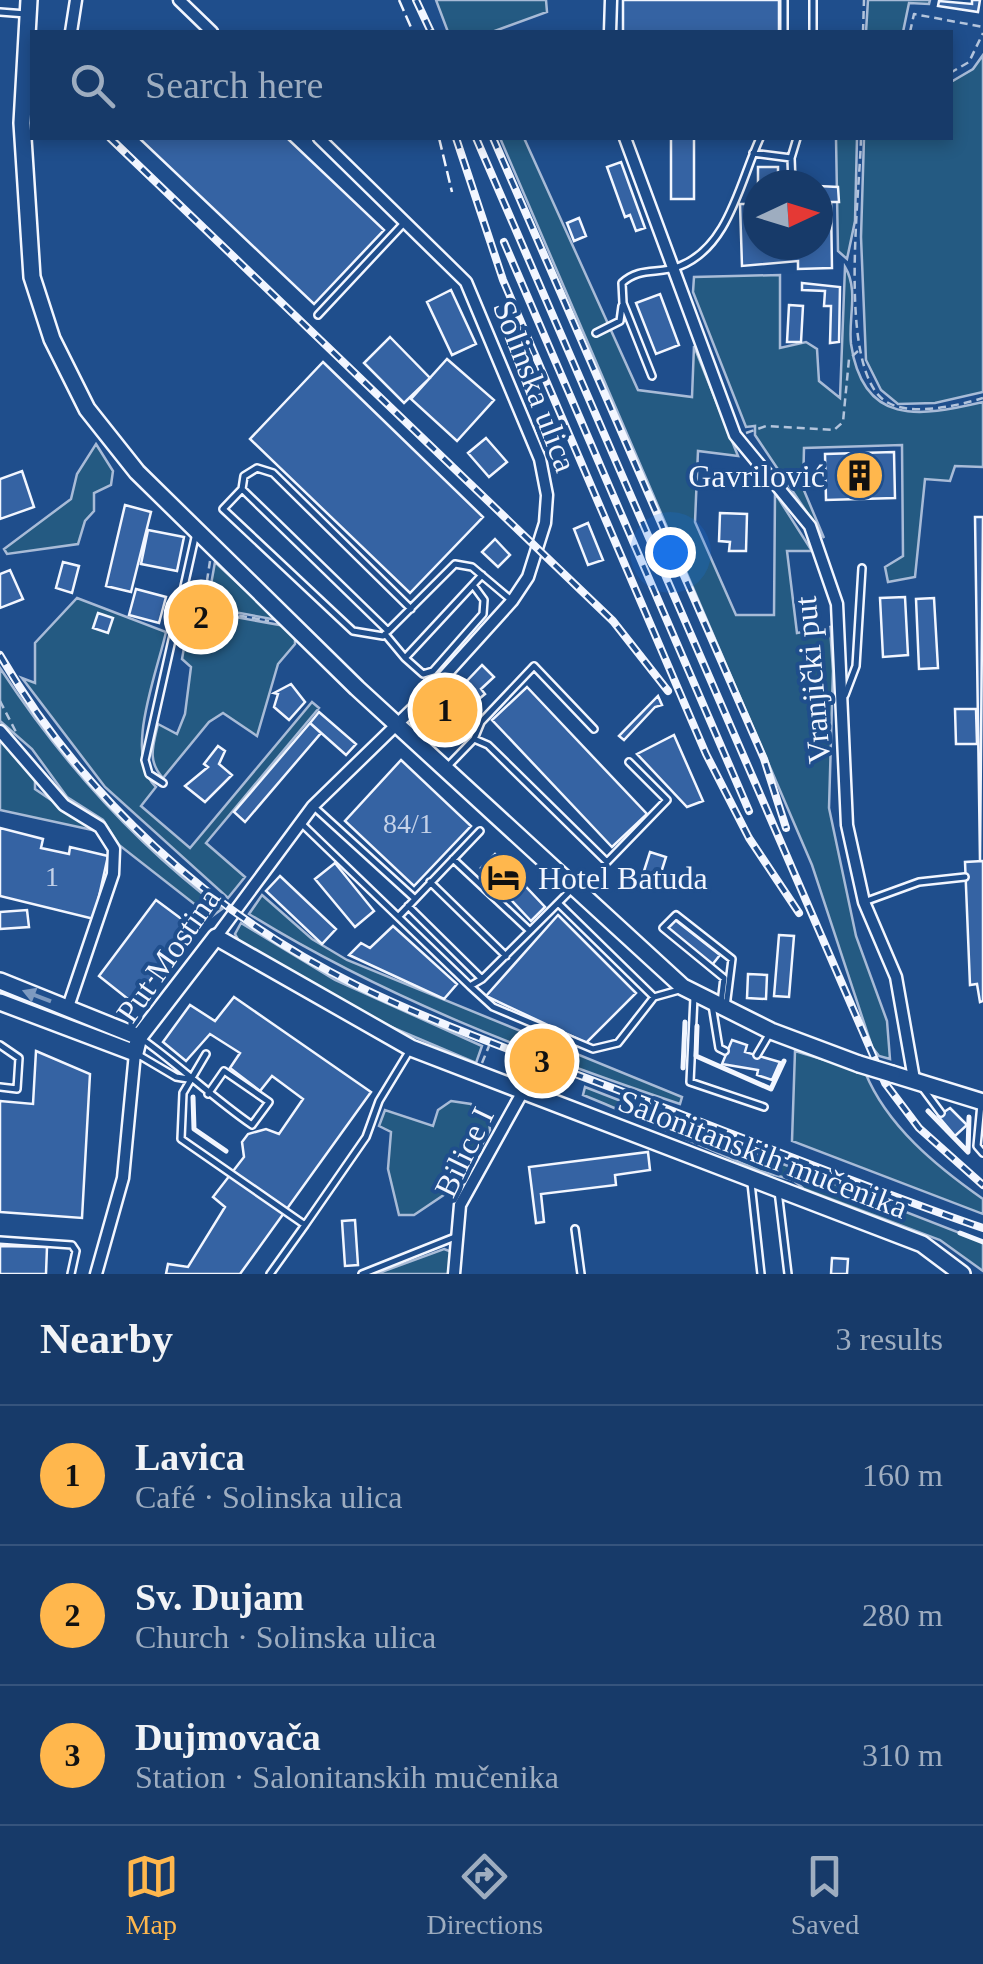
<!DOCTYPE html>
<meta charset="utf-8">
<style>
:root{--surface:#173a69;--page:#20416f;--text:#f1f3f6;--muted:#9eadc0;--line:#36547d;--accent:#ffb74d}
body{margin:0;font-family:Georgia,serif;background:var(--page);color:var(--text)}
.compass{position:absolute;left:743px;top:170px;width:90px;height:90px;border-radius:50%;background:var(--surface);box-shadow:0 5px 15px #0003;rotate:86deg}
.you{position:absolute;left:670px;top:552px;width:35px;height:35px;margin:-25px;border:8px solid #fff;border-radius:50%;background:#1a73e8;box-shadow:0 0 0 15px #1a73e833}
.badge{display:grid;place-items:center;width:65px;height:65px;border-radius:50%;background:var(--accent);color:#111;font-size:32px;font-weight:700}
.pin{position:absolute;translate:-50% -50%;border:5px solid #fff;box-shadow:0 2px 10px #0006}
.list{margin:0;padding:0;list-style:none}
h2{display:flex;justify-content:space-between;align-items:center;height:130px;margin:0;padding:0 40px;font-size:42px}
h2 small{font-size:32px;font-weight:400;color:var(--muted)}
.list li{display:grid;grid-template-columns:65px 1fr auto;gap:30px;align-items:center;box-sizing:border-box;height:140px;padding:0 40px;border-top:2px solid var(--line)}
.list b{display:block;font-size:38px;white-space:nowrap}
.list p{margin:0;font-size:32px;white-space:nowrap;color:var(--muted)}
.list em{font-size:32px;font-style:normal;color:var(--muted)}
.icon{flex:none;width:55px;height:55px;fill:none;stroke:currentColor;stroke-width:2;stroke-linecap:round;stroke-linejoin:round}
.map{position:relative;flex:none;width:983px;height:1274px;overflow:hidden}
.search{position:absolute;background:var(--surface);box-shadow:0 5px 15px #0003;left:30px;right:30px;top:30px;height:110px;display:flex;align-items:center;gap:25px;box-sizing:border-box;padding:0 35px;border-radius:0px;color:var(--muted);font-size:38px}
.sheet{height:550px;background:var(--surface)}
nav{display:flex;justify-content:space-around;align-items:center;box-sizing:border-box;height:140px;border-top:2px solid var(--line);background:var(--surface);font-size:28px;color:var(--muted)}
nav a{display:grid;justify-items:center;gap:5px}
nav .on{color:var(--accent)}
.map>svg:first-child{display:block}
.green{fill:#245a82;stroke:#a8bbd7;stroke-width:2.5}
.building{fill:#3563a3;stroke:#f2f6ff;stroke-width:2.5}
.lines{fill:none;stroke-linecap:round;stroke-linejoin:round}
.service-casing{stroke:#f2f6ff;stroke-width:10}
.minor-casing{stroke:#f2f6ff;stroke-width:15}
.primary-casing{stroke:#f2f6ff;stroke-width:20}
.path{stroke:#b3c4dc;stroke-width:2.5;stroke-dasharray:8 5;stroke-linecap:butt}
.service{stroke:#1f4e8c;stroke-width:5}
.minor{stroke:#1f4e8c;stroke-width:10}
.primary{stroke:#1f4e8c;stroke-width:15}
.rail-casing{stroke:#f2f6ff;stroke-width:8}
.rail{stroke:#1f4e8c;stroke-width:4;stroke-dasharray:11;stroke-linecap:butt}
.primary-bridge-casing{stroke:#f2f6ff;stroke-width:20;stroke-linecap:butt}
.primary-bridge{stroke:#1f4e8c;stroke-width:15}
.fence{stroke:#f2f6ff;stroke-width:2.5;stroke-dasharray:12 5;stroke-linecap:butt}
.wall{stroke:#f2f6ff;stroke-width:5}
.oneway{fill:#7e9ac0}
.labels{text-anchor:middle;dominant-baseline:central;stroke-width:8;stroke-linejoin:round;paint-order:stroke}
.number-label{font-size:28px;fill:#c3d1e8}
.street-label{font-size:32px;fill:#f2f6ff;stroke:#1f4e8c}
.poi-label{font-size:32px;fill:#f2f6ff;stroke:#1f4e8c;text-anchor:end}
</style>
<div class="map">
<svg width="983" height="1274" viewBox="0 0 983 1274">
<rect width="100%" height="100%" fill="#1f4e8c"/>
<path class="green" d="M436,0H546L547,12L492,32H448Z
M868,0H930L929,4L909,3L903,32H866Z
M983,55V392L935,403L898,404L881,390L866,360L861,237L864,138H950L951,82L973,69Z
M500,138H524L638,390L692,397L694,346L738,456L698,451L695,522L736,615H774L775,493L812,551H787L797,633L830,627L833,671L829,808L856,936L887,1021L890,1059L879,1056L872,1047L812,865Z
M836,138H857L855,221L847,259L838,251Z
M845,267C859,290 848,318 851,344C863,426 919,417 983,402V467L955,466L950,481L925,479L915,577L888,582L885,567L903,556L902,445L804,448L803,488L824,538L755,435V426L746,427L693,292L694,277L780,275V348L806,342L817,349L819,381L840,398Z
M96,444L113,471L111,485L94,493V511L85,521L78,544L7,554L4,549L71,499L77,474Z
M215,562L277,620L207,607Z
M77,598L166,632C157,673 123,756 156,787L141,806L190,848L312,702L319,708L206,843L245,877L228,898L105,787L22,678L35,683V643Z
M191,609L285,626L295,636V644L278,664L257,736L223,713L209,722L163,778C147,761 153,746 158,724L177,734L185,714L191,667L182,659Z
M0,668C61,761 133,842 222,909L211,917L119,845L103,820L67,797L32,749L0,721Z
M0,736L35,775V789L97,831L0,810Z
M262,895L312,939L347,960L682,1097L680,1104C531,1054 383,997 249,914Z
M241,923L335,980L482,1046L476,1063L377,1021L239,941L235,934Z
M795,1051L865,1072C887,1126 936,1166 983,1199V1214L792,1141Z
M585,1087L983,1242V1271L940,1240L804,1189L793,1180L760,1171L605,1104L583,1095Z
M451,1101L471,1104L489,1122L490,1130L471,1165L466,1162L457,1178L460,1184L414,1215H399L388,1169L391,1132L379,1126L385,1110L433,1126L438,1110Z
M444,1249L452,1252L451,1274H376Z"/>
<path class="building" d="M623,0H779V32H623Z
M972,0H980L978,12L938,6L939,1L972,4Z
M139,138H287L384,230L314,304Z
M671,138H694V199H671Z
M621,162L645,228L636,231L630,215L625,217L607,167Z
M758,167H778V185H758Z
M818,186L838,187L839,202H831L832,268L798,269V261L742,266L740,204H758V245H818Z
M579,218L586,236L574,241L567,223Z
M802,283L840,287L839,342L830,343L831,306H824L825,291L802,290Z
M451,290L476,344L452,355L427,302Z
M660,294L679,345L656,354L636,303Z
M789,305L803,306L801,342H787Z
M390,337L430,378L404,403L364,363Z
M447,359L494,400L457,441L411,399Z
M323,362L483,517L410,593L250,439Z
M486,438L507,462L489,477L468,453Z
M894,452L895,498L826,500L825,454Z
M22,471L34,507L0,519V479Z
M125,505L151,512L131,592L106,586Z
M720,513L747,514L746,551H729L730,542L719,541Z
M975,517H983L980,861Z
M588,523L603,560L588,565L574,529Z
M148,530L184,537L177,571L141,564Z
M495,539L510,555L498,567L482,552Z
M63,562L79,566L72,593L56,588Z
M10,570L23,599L0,608V574Z
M136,589L166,597L159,623L129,615Z
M905,597L908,655L883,657L880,598Z
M934,598L938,668L919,669L916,599Z
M98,613L113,618L108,633L93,628Z
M482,665L494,677L481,689L485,694L479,699L464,684Z
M291,684L305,702L289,720L274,707L278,694L274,693Z
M527,687L647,814L612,847L492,720Z
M444,695L460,708L446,724L430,711Z
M658,696L662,705L655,707L624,740L619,736Z
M955,709H976L977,744H956Z
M319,712L356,744L346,755L310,723Z
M310,723L321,733L245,822L234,812Z
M674,735L703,801L687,807L637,754Z
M218,746L225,751L219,764L232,775L205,802L185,786L208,767L204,764Z
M401,760L471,826L414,886L345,821Z
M0,828L43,839L41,848L69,854L70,847L108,856L94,919L0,896Z
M650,852L666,857L660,876L644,871Z
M495,854L545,907L531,921L481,868Z
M983,861V1001L980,1002L977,984L970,985L965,862Z
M335,863L374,911L355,927L315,879Z
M280,876L336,929L322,944L266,891Z
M156,900L191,926L133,1003L99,976Z
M27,910L29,927L0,929V912Z
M558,915L636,993L586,1043L486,996Z
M674,919L720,955L712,965L665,930Z
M393,926L457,984L444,999L349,955L361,943L370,948Z
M779,935L794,936L789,997L774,996Z
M748,974L767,975L766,999L747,998Z
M234,997L371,1092L240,1274H166L168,1264L188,1267L225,1207L213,1197L244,1157L242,1142L248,1134L266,1129L279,1134L303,1099L272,1076L260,1091L230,1068L240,1053L210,1034L186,1061L163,1042L190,1005L215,1021Z
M732,1040L747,1045L745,1052L780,1062L772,1080L757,1075L758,1070L722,1064Z
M36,1051L90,1074L82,1218L0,1212V1101L33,1104Z
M950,1108L967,1125L955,1136L938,1116Z
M648,1152L650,1170L615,1175L616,1185L541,1194L544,1222L536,1223L529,1167Z
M355,1220L358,1265L345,1266L342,1221Z
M0,1246L47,1247L46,1274H0Z
M832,1258L848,1259L847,1274H831Z"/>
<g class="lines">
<defs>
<path id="service" d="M784,0V32
M0,12L26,14
M813,32V0
M753,153L791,158L797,138
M791,158L792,185
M318,315L405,222
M596,333L620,321L622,306
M652,376L623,303L622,283C640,266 659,275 680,266C729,247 740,181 760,138
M242,489L223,509L353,631L383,636
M411,609L273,473L257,468L244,476L242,489L388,631L455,564L472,567L510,599
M385,634L405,658L482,575
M405,658L423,674L433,671L483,614L484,600L473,585
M845,695L856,666L862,568
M474,739L481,722L534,666L594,729
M448,766L474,739L488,745L607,862L667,800L629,762
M163,783L149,774L145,760L196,533
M313,806L414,898
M302,824L470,986L482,979L571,890
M453,859L530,931
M430,882L506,956
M864,902L919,882L965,877
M558,903L654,997
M408,906L482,979
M400,915L480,831
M470,986L493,1007L593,1049L618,1043L654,997L679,990
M694,997L690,1082L764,1107
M721,1003L724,978L663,928L676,915L732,959L726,1007
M712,1005L719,1048L725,1051
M142,1039C180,1066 213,1098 252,1125L269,1102L224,1071L208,1094
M0,1045L19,1058L17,1089L0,1087
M137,1054L176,1077L188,1079
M206,1054L183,1093L181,1139L305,1225L366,1137L379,1101L410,1050
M757,1055L770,1033
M924,1090L941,1113
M981,1104L977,1146L983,1153
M751,1183L761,1274
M778,1191L788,1274
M575,1229L581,1274
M0,1240L72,1245L76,1251L71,1274
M270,1274L305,1225
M362,1274L455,1237"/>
<path id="minor" d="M179,0L212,32
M71,32L76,0
M610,32L611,0
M625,138L735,435L810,526L837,604L847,825L864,902L896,977L914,1079
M0,731L64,805L100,827L114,849L113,874L68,1007
M216,937L313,806L428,694L512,601L528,577L545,523L547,495L540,459L466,282L319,138
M96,1274L123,1178L135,1053
M454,1274L460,1205L522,1093"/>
<path id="primary" d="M29,0L22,123L32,277L52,339L87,409L137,472L357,688L683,987L771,1031L859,1064
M0,981L139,1037
M0,1002L135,1053L139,1037L216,937L411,1048L922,1244L962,1274
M892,1074L983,1102"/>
</defs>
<use href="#service" class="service-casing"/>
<use href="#minor" class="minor-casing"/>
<use href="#primary" class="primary-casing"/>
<path class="path" d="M863,32L864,0
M910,32L914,14L983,27
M950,73L969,62L983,33
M861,138C860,192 837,368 885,401C909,417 957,406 983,398
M746,433L766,426L834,430L843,422L849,359L858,351
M188,606L269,621
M203,607L210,561
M0,701L16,732
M482,1063L489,1046"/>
<use href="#service" class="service"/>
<use href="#minor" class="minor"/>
<use href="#primary" class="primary"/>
<defs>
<path id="rail" d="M416,0L431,32
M110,138L613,621L668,691
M456,138L503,280L706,754L749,838L799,913
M476,138L885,1083L919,1128L983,1185
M493,138L764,759L786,828
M504,242L749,811
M0,655C82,796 210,913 356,985C446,1029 543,1061 636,1097C752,1141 866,1188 983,1228"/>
</defs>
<use href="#rail" class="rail-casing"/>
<use href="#rail" class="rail"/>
<defs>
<path id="primary-bridge" d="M859,1064L892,1074"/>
</defs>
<use href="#primary-bridge" class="primary-bridge-casing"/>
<use href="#primary-bridge" class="primary-bridge"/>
<path class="fence" d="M399,0L413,32
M439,138L452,192"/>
<path class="wall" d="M697,1026L696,1056L771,1089L784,1061
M683,1068L685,1022
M193,1097L194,1129L226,1151
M928,1111L968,1152L969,1117
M960,1233L983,1242"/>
</g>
<defs><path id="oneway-solid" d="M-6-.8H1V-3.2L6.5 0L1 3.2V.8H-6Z" transform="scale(2.5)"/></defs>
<use class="oneway" href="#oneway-solid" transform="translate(37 996) rotate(-159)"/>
<defs>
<symbol id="building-disc" viewBox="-11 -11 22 22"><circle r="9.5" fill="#ffb74d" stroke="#1f4e8c"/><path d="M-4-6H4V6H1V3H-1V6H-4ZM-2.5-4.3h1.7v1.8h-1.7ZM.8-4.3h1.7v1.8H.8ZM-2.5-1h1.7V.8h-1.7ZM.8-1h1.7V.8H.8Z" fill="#111"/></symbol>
<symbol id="hotel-disc" viewBox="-11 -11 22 22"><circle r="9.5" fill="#ffb74d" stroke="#1f4e8c"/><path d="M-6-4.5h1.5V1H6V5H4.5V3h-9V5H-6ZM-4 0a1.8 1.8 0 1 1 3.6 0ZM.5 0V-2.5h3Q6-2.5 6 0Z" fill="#111"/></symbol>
</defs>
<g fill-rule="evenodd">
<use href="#building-disc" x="832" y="448" width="55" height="55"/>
<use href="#hotel-disc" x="476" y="850" width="55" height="55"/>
</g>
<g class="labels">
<g class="number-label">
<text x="408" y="823">84/1</text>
<text x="52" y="876">1</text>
</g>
<g class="street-label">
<text transform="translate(535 386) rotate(69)">Solinska ulica</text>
<text transform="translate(812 680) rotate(-95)">Vranjički put</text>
<text transform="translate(168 955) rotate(-55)">Put Mostina</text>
<text transform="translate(464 1152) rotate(-64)">Bilice I</text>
<text transform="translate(763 1154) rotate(21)">Salonitanskih mučenika</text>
</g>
<g class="poi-label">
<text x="825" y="476">Gavrilović</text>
<text x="538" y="878" text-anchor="start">Hotel Batuda</text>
</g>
</g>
</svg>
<svg class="compass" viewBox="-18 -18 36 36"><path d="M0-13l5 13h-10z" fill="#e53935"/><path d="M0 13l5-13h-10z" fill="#9eadc0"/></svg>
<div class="you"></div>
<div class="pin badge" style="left:445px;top:710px">1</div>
<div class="pin badge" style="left:201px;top:617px">2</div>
<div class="pin badge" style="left:542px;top:1061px">3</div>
<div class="search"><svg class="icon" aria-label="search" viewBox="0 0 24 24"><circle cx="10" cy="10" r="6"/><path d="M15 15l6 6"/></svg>Search here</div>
</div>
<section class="sheet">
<h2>Nearby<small>3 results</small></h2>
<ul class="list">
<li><span class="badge">1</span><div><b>Lavica</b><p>Café · Solinska ulica</p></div><em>160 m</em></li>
<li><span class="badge">2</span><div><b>Sv. Dujam</b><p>Church · Solinska ulica</p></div><em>280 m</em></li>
<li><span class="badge">3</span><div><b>Dujmovača</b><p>Station · Salonitanskih mučenika</p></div><em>310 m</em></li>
</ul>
</section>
<nav>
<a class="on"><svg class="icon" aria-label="map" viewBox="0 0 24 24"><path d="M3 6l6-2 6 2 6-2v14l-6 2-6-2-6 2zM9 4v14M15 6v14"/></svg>Map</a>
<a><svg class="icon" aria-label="directions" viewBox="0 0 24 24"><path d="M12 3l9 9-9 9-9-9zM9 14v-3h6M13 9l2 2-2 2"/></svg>Directions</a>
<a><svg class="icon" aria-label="saved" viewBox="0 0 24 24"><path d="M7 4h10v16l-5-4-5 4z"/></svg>Saved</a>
</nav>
